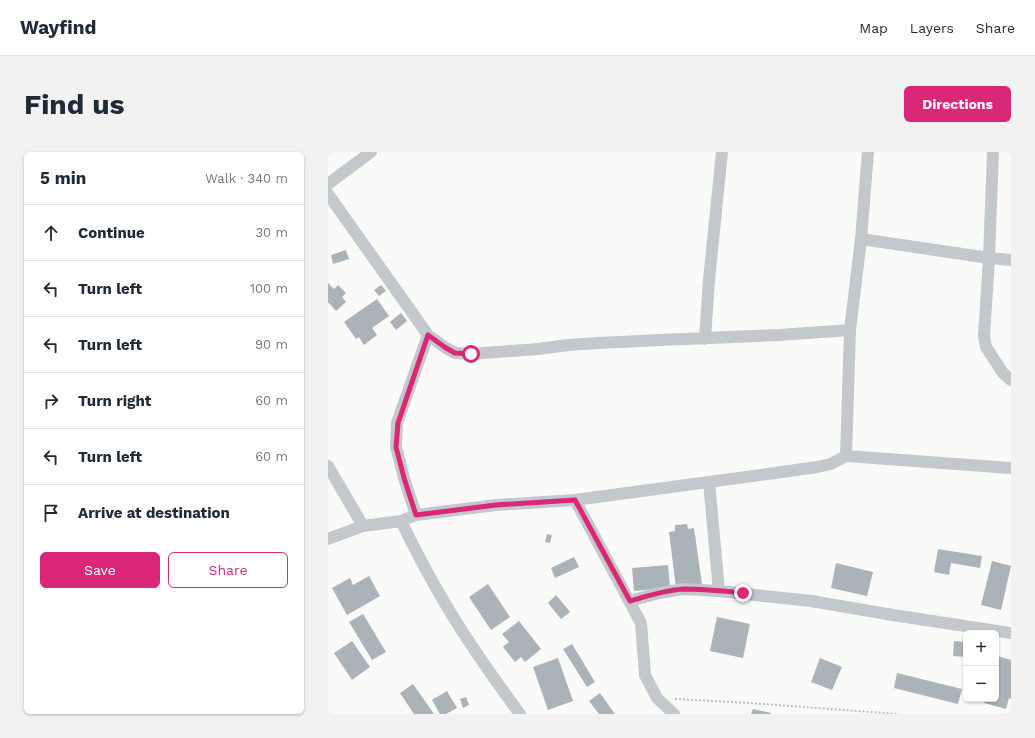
<!DOCTYPE html>
<meta charset="utf-8">
<style>
:root{--surface:#fff;--page:#f2f2f3;--text:#1f2937;--muted:#747a83;--line:#e0e1e3;--accent:#db2777}
body{margin:0;font-family:"Work Sans",sans-serif;background:var(--page);color:var(--text)}
.controls{position:absolute;right:12px;bottom:12px;display:grid;overflow:hidden;border-radius:6px;box-shadow:0 1px 3px #0004}
.controls button{width:36px;height:36px;display:grid;place-items:center;padding:0;border:0;border-bottom:1px solid var(--line);background:var(--surface);color:var(--text);font:20px sans-serif}
.stop{position:absolute;width:12px;height:12px;margin:-9px;border:3px solid #db2777;border-radius:50%;background:#fff}
.stop.end{background:#db2777;border-color:#fff;box-shadow:0 1px 4px #0008}
.list{margin:0;padding:0;list-style:none}
h2{display:flex;justify-content:space-between;align-items:center;height:52px;margin:0;padding:0 16px;font-size:17px}
h2 small{font-size:13px;font-weight:400;color:var(--muted)}
.list li{display:grid;grid-template-columns:26px 1fr auto;gap:12px;align-items:center;box-sizing:border-box;height:56px;padding:0 16px;border-top:1px solid var(--line)}
.list b{display:block;font-size:15px;white-space:nowrap}
.list em{font-size:13px;font-style:normal;color:var(--muted)}
.actions{display:flex;gap:8px;padding:12px 16px}
.actions a{flex:1;padding:9px 0;border:1px solid var(--accent);border-radius:6px;text-align:center;font-size:14px;color:var(--accent)}
.actions .main{background:var(--accent);color:#fff}
.icon{flex:none;width:22px;height:22px;fill:none;stroke:currentColor;stroke-width:2;stroke-linecap:round;stroke-linejoin:round}
.map{position:relative;flex:none;width:683px;height:562px;overflow:hidden;border-radius:6px}
header{display:flex;align-items:center;gap:24px;box-sizing:border-box;height:56px;padding:0 20px;background:var(--surface);border-bottom:1px solid var(--line)}
header strong{font-size:19px}
nav{display:flex;gap:22px;margin-inline-start:auto;font-size:14px}
.intro{display:flex;align-items:center;justify-content:space-between;box-sizing:border-box;height:96px;padding:0 24px}
h1{margin:0;font-size:28px}
.button{padding:10px 18px;border-radius:6px;background:var(--accent);color:#fff;font-size:14px;font-weight:700}
main{display:flex;gap:24px;padding:0 24px}
aside{flex:1;background:var(--surface);border-radius:6px;box-shadow:0 1px 3px #0004}
.map>svg:first-child{display:block}
.building{fill:#aab3b9}
.lines{fill:none;stroke-linecap:round;stroke-linejoin:round}
.path{stroke:#bbbfc2;stroke-width:2;stroke-dasharray:2 2;stroke-linecap:butt}
.minor{stroke:#c3c8cc;stroke-width:12}
.route{stroke:#db2777;stroke-width:5}
</style>
<header>
<strong>Wayfind</strong>
<nav><a>Map</a><a>Layers</a><a>Share</a></nav>
</header>
<div class="intro"><h1>Find us</h1><a class="button">Directions</a></div>
<main>
<aside>
<h2>5 min<small>Walk · 340 m</small></h2>
<ul class="list">
<li><svg class="icon" aria-label="ahead" viewBox="0 0 24 24"><path d="M12 20V5M6 11l6-6 6 6"/></svg><div><b>Continue</b></div><em>30 m</em></li>
<li><svg class="icon" aria-label="left" viewBox="0 0 24 24"><path d="M17 20v-9H6M10 6l-5 5 5 5"/></svg><div><b>Turn left</b></div><em>100 m</em></li>
<li><svg class="icon" aria-label="left" viewBox="0 0 24 24"><path d="M17 20v-9H6M10 6l-5 5 5 5"/></svg><div><b>Turn left</b></div><em>90 m</em></li>
<li><svg class="icon" aria-label="right" viewBox="0 0 24 24"><path d="M7 20v-9h11M14 6l5 5-5 5"/></svg><div><b>Turn right</b></div><em>60 m</em></li>
<li><svg class="icon" aria-label="left" viewBox="0 0 24 24"><path d="M17 20v-9H6M10 6l-5 5 5 5"/></svg><div><b>Turn left</b></div><em>60 m</em></li>
<li><svg class="icon" aria-label="arrive" viewBox="0 0 24 24"><path d="M6 21V4h12l-3 4 3 4H6"/></svg><div><b>Arrive at destination</b></div></li>
</ul>
<div class="actions"><a class="main">Save</a><a>Share</a></div>
</aside>
<div class="map">
<svg width="683" height="562" viewBox="0 0 683 562">
<rect width="100%" height="100%" fill="#fafaf8"/>
<path class="building" d="M18,98L21,107L5,112L3,103Z
M0,131L6,137L10,133L18,141L14,145L18,150L8,159L0,150Z
M53,133L58,139L51,144L46,138Z
M49,147L61,164L44,176L49,183L36,193L31,185L28,187L16,170Z
M73,161L79,169L68,178L62,170Z
M359,372L360,377L366,376L374,432L348,436L341,380L347,379V373Z
M219,382L224,383L222,391L217,390Z
M610,397L654,404L652,416L623,411L621,423L606,420Z
M246,405L251,415L227,426L223,416Z
M664,409L683,414L673,458L653,453Z
M508,411L545,420L539,444L503,436Z
M340,413L342,436L306,439L304,416Z
M41,424L52,444L19,463L4,436L22,426L25,433Z
M160,432L182,465L163,478L141,445Z
M228,443L242,460L233,467L220,451Z
M35,462L58,500L44,508L21,470Z
M389,465L422,472L415,506L382,499Z
M191,469L213,497L197,510L193,505L187,510L175,495L181,490L174,482Z
M24,489L42,515L24,528L6,501Z
M626,489L638,490V505L625,504Z
M244,492L267,530L259,535L235,497Z
M669,504L683,508V547L681,546L678,557L656,551L658,547H668V508Z
M230,506L245,549L220,558L205,515Z
M492,506L514,515L504,538L483,530Z
M569,521L634,537L630,552L566,536Z
M85,532L106,562H86L72,541Z
M119,539L129,556L118,562H112L104,548Z
M272,541L287,562H271L261,549Z
M138,545L141,553L135,556L132,547Z
M425,557L443,561L442,562H423Z"/>
<g class="lines">
<path class="path" d="M347,547L422,551L570,562"/>
<path class="minor" d="M540,0L533,87L661,106L683,108
M665,0L661,106L656,184L658,195L675,221L683,228
M0,32L43,0
M0,42L100,183L118,196L127,201L143,202L210,197L240,193L271,191L332,188L451,183L522,178
M533,87L522,178L518,304L683,316
M377,187L381,128L394,0
M0,314L35,374
M381,330L391,439
M247,348L313,471L317,523L329,546L346,562
M88,363L76,326L68,295L69,271L100,183
M73,369C87,398 102,426 118,453C140,490 166,527 192,562
M0,387L35,374L73,369L88,363L168,353L247,348L447,321L489,315L503,312L518,304
M302,449L331,441L355,437L391,439L483,449L565,463L683,481"/>
</g>
<g class="lines">
<path class="route" d="M143,202L127,201L118,196L100,183L70,271L68,295L76,326L88,363L168,353L247,348L302,449C319,444 338,438 356,437C376,437 395,439 415,441"/>
</g>
</svg>
<div class="controls">
<button>+</button>
<button>−</button>
</div>
<div class="stop" style="left:143px;top:202px"></div>
<div class="stop end" style="left:415px;top:441px"></div>
</div>
</main>
